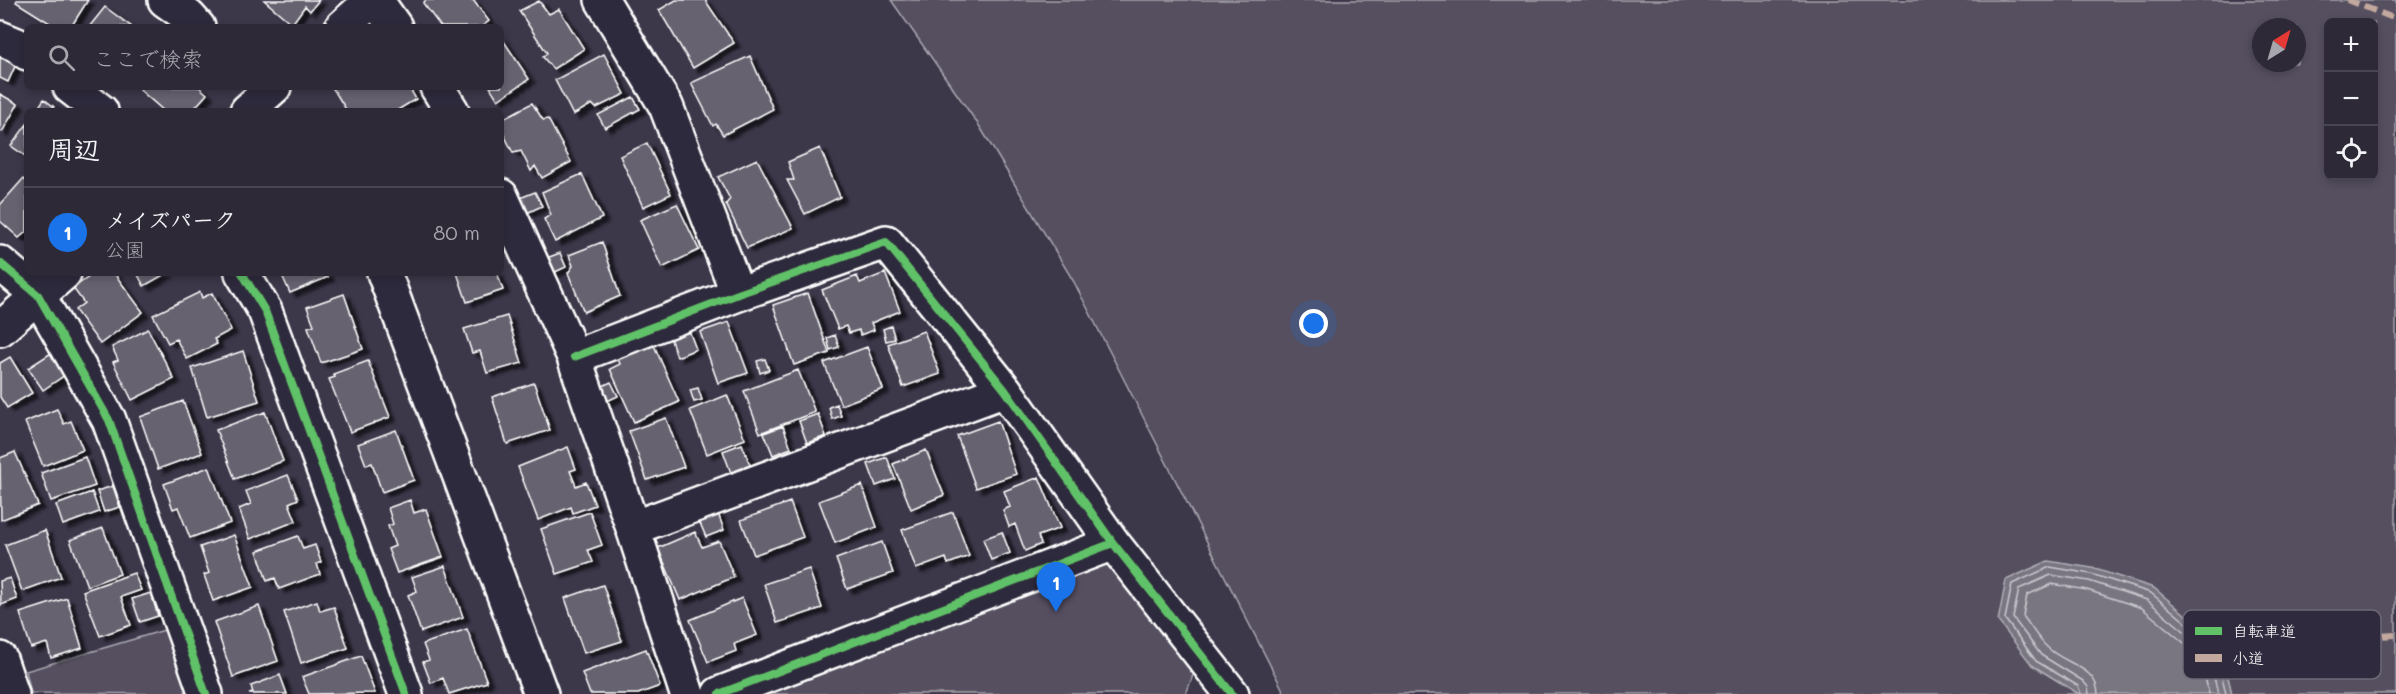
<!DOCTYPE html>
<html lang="ja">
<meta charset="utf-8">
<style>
:root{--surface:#2d2937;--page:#35313f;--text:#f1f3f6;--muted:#a7a6ad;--line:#484552;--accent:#1a73e8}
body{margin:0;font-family:Mali,"Klee One",sans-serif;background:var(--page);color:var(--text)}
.controls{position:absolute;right:18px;top:18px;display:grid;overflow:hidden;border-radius:9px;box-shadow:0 3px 9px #0003}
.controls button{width:54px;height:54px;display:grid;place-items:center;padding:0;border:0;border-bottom:2px solid var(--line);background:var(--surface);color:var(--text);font:30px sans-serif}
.compass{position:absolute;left:2252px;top:18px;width:54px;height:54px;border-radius:50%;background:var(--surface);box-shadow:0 3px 9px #0003;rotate:37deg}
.you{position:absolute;left:1314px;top:324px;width:21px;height:21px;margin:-15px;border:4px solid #fff;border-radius:50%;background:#1a73e8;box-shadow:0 0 0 9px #1a73e833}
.badge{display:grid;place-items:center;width:39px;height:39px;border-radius:50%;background:var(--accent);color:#fff;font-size:20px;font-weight:700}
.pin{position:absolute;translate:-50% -50px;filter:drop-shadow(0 2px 3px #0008)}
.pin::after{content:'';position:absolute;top:32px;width:21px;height:18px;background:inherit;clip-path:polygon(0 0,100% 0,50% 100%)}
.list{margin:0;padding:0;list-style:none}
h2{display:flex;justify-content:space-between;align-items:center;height:78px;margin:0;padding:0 24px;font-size:26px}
h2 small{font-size:20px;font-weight:400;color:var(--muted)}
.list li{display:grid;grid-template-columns:39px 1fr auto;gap:18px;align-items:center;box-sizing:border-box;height:90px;padding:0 24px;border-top:2px solid var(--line)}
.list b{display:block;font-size:22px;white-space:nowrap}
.list p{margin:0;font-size:20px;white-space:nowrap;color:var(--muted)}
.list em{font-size:20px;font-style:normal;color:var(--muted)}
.icon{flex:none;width:33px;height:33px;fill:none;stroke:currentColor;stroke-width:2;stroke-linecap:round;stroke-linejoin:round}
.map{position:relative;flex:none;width:2396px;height:694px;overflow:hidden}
.search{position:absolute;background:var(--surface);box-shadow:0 3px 9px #0003;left:24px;top:24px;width:480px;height:66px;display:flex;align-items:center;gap:15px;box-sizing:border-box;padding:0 21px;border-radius:9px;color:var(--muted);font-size:22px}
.panel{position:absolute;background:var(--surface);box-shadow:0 3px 9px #0003;left:24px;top:108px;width:480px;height:168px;border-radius:9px}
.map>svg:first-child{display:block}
.green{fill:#555060;stroke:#aaa8b0;stroke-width:1.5;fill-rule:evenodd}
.water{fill:#797682;stroke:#afadb4;stroke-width:1.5}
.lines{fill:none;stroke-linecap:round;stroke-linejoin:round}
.shore{stroke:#c9c8cd;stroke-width:1.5}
.building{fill:#666270;stroke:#fff;stroke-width:1.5;filter:url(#shadow)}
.minor-casing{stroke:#fff;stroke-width:38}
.minor{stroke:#2f2a3d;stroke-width:33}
.quiet{stroke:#c3a89e;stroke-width:6;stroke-dasharray:12 6;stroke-linecap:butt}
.cycleway-casing{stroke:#2f2a3d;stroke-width:11}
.cycleway{stroke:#61c268;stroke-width:8}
.key{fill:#2f2a3d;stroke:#6d6a77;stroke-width:1.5}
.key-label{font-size:16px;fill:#fff}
</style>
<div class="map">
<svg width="2396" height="694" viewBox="0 0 2396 694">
<defs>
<filter id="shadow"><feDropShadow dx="6" dy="4" stdDeviation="1.5" flood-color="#0009"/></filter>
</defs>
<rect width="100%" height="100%" fill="#3c3749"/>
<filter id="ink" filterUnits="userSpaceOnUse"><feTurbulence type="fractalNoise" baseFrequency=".0167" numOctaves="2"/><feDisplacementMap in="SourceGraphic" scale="12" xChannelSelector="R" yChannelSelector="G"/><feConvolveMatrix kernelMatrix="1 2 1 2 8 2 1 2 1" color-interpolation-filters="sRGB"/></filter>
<g filter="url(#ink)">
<path class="green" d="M891,0H2396V694H2232L2220,644L2032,665L2079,694H1285L1074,282L980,127ZM2328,22H2374V176H2328ZM2261,27H2297V63H2261Z
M1107,557L1196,667L1186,694H745Z
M168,629L190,694L31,693L26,671Z"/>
<path class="water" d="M2048,561L2092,568L2154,588L2220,644L2232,694H2079L2032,665L1998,621L2006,580Z"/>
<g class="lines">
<path class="shore" d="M2081,694L2078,686L2036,661L2005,619L2012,584L2050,567L2091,574L2151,593L2215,647L2226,694
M2089,694L2088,687L2083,681L2041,655L2013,618L2019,589L2051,575L2089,581L2147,600L2208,651L2218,694
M2098,694C2097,666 2063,664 2047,647C2038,639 2031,626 2023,616L2027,595L2052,584L2087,590L2142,608L2200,656L2209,694"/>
</g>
<path class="building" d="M17,0H88L71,27H56L16,2Z
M264,0H319L310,11L305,6L292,24Z
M426,0H473L489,21L481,27H441L423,3Z
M676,0H705L734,43L693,68L659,10Z
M539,1L549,14L559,9L584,49L553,69L543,57L547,53L519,11Z
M105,7L132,27H89Z
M501,37L529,79L498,100L490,87H501Z
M604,54L625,94L596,108L592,104L573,115L555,80Z
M0,56L16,64L8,82L0,78Z
M750,56L773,109L723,135L716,124L713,126L691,83Z
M142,87H199L207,94L192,111H164L140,90Z
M332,87H409L416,99L396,111H347Z
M0,94L18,104L2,132L0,131Z
M633,97L640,109L605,128L598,115Z
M44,99L54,107L51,111H36Z
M532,103L543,120L548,119L571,162L542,178L535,166L531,171L521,151L513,153L501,128V120Z
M27,124V157L11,146Z
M647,143L671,194L643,207L620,156Z
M820,148L840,197L805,214L787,180H794L788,162Z
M757,159L793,228L747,248L726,204L730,199L718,177Z
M582,174L602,218L555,242L544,219L551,215L542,192Z
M23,179L27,182V231L19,238L0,221V205Z
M535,192L542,206L527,213L520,198Z
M677,204L699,250L662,268L640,220Z
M602,242L620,296L584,312L568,273L573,266L569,255Z
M560,253L566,267L551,274L544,259Z
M95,273H114L143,312L100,344L75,310L84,303L73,288Z
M137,273H167L144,286Z
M281,273H326L328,277L290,293Z
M457,273H497L503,290L467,302Z
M885,273L900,311L871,323L874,330L860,335L859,330L849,333L846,326L838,329L822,290L857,276L860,283Z
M200,292L202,298L212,293L231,330L214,339L217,344L187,359L176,339L168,343L153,315Z
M808,293L829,353L794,365L773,305Z
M344,294L363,349L321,363L308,327L314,325L307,307Z
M507,316L522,363L487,373L480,351L472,353L464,329Z
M729,322L748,373L718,383L700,332Z
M891,326L895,339L886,341L883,329Z
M688,328L696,349L677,357L669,335Z
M148,329L174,379L132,400L113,362L118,360L112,347Z
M924,331L940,374L903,387L888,344Z
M835,335L839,347L830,350L827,338Z
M653,343L679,402L634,422L610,369L620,364L618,359Z
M867,347L883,389L841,405L824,363Z
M243,351L259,401L207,417L192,368Z
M51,353L65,375L43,390L28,368Z
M10,357L32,393L7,408L0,397V363Z
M765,359L769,370L760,373L757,361Z
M368,361L390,417L350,432L329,379L335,377L333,374Z
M798,370L815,412L760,433L744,391Z
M611,382L618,396L603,403L596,389Z
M534,383L550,430L507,444L492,397Z
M698,388L702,400L694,402L690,390Z
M727,395L745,439L707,454L690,410Z
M183,401L202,453L158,469L140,417Z
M837,404L841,416L832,419L829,407Z
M57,409L64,424L71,421L83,450L43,466L25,422Z
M265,412L283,461L235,479L216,430Z
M818,414L826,436L807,443L799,421Z
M666,418L684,467L647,480L629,431Z
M998,421L1016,474L976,488L957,436Z
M783,426L791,448L773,455L764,433Z
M396,430L414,480L382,492L372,463L366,465L358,444Z
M742,444L750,465L731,473L723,451Z
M568,447L576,469L570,471L576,486L586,482L595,505L573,513L571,507L538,520L518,467Z
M926,450L944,495L911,509L893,464Z
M15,452L38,505L1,520L0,458Z
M85,457L95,486L51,501L41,473Z
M887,457L895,479L876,486L868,464Z
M209,467L230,523L190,538L178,507L173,509L164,484Z
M288,475L298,499L289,503L296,521L250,539L239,509L251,504L246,491Z
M1039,477L1060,528L1038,536L1041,544L1025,551L1015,524L1009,527L1003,510L1010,507L1004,491Z
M862,485L877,527L835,543L819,501Z
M113,486L120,507L104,512L97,491Z
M92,492L99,512L63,525L56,505Z
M410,500L414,513L426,509L443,557L397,573L388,549L395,546L388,526L393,524L388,508Z
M790,502L803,537L754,555L741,520Z
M716,508L724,530L706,537L697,516Z
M590,512L602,545L588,550L593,562L557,574L541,529Z
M953,512L969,556L948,564L946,558L916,569L902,530Z
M103,528L120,574L87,586L70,540Z
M45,530L61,577L22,591L5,545Z
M695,532L702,547L719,541L734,577L680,600L658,548Z
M1002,532L1010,553L991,560L983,539Z
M234,535L253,587L213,601L204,575L209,573L200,547Z
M298,536L303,549L315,545L321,562L317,564L320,574L279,589L275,578L267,581L257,551Z
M882,542L893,573L847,589L836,559Z
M445,566L463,617L421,632L408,595L417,591L412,577Z
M809,569L822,608L777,623L764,584Z
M134,573L141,590L121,597L131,625L100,636L83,591Z
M10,578L17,599L1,605L0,581Z
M603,585L622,641L584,653L565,598Z
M151,593L158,616L140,622L132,599Z
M67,598L82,648L51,658L47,643L31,648L20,613Z
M742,598L757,635L734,644L736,651L708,662L690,620Z
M317,601L320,611L334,607L348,648L301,663L284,612Z
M259,606L278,661L233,677L214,622Z
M467,629L487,682L449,694L443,678L431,683L423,662L429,660L423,644Z
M646,649L660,686L638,694H590L582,673Z
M361,656L375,693L309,694L302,677Z
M280,675L287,694H249L253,693L251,686Z"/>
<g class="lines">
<defs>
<path id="minor" d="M165,0L189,17L198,27
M376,0L395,27
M602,0L666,106L738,294
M342,27L372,0
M0,38L17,45L27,53
M70,87L101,111
M437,87L452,111
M247,111L274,87
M501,196L574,357L633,528L687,694
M0,263L38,295L109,420L206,694
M242,273L265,311L406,694
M384,273L541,694
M0,329L64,273
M574,357L738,294L886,242L1005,390L1113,543L1232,694
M633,528L1005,390
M0,659L12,694
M719,694L1113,543"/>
</defs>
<use href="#minor" class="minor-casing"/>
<use href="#minor" class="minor"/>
<path class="quiet" d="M2347,0L2396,19
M2227,674L2270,669L2349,615L2377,636L2396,635"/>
<defs>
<path id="cycleway" d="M0,263L38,295L109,420L206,694
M242,273L265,311L406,694
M574,357L738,294L886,242L1005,390L1113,543L1232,694
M719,694L1113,543"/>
</defs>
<use href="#cycleway" class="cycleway-casing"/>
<use href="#cycleway" class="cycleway"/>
</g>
</g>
<rect x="2183" y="610" width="198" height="69" rx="9" class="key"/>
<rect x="2195" y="627" width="27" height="8" fill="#61c268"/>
<rect x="2195" y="654" width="27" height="8" fill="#c3a89e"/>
<g class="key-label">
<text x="2232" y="637">自転車道</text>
<text x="2232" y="664">小道</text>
</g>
</svg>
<div class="controls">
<button>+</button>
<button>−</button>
<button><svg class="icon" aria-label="locate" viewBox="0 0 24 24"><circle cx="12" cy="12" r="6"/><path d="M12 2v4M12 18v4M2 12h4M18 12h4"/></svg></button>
</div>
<svg class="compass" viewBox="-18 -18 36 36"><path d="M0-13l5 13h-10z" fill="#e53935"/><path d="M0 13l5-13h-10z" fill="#a7a6ad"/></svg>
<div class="you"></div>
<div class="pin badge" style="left:1056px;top:612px">1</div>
<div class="search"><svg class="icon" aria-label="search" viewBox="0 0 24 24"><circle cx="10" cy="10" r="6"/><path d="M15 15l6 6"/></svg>ここで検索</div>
<section class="panel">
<h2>周辺<small></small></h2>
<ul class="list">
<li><span class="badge">1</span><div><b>メイズパーク</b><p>公園</p></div><em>80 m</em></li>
</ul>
</section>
</div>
